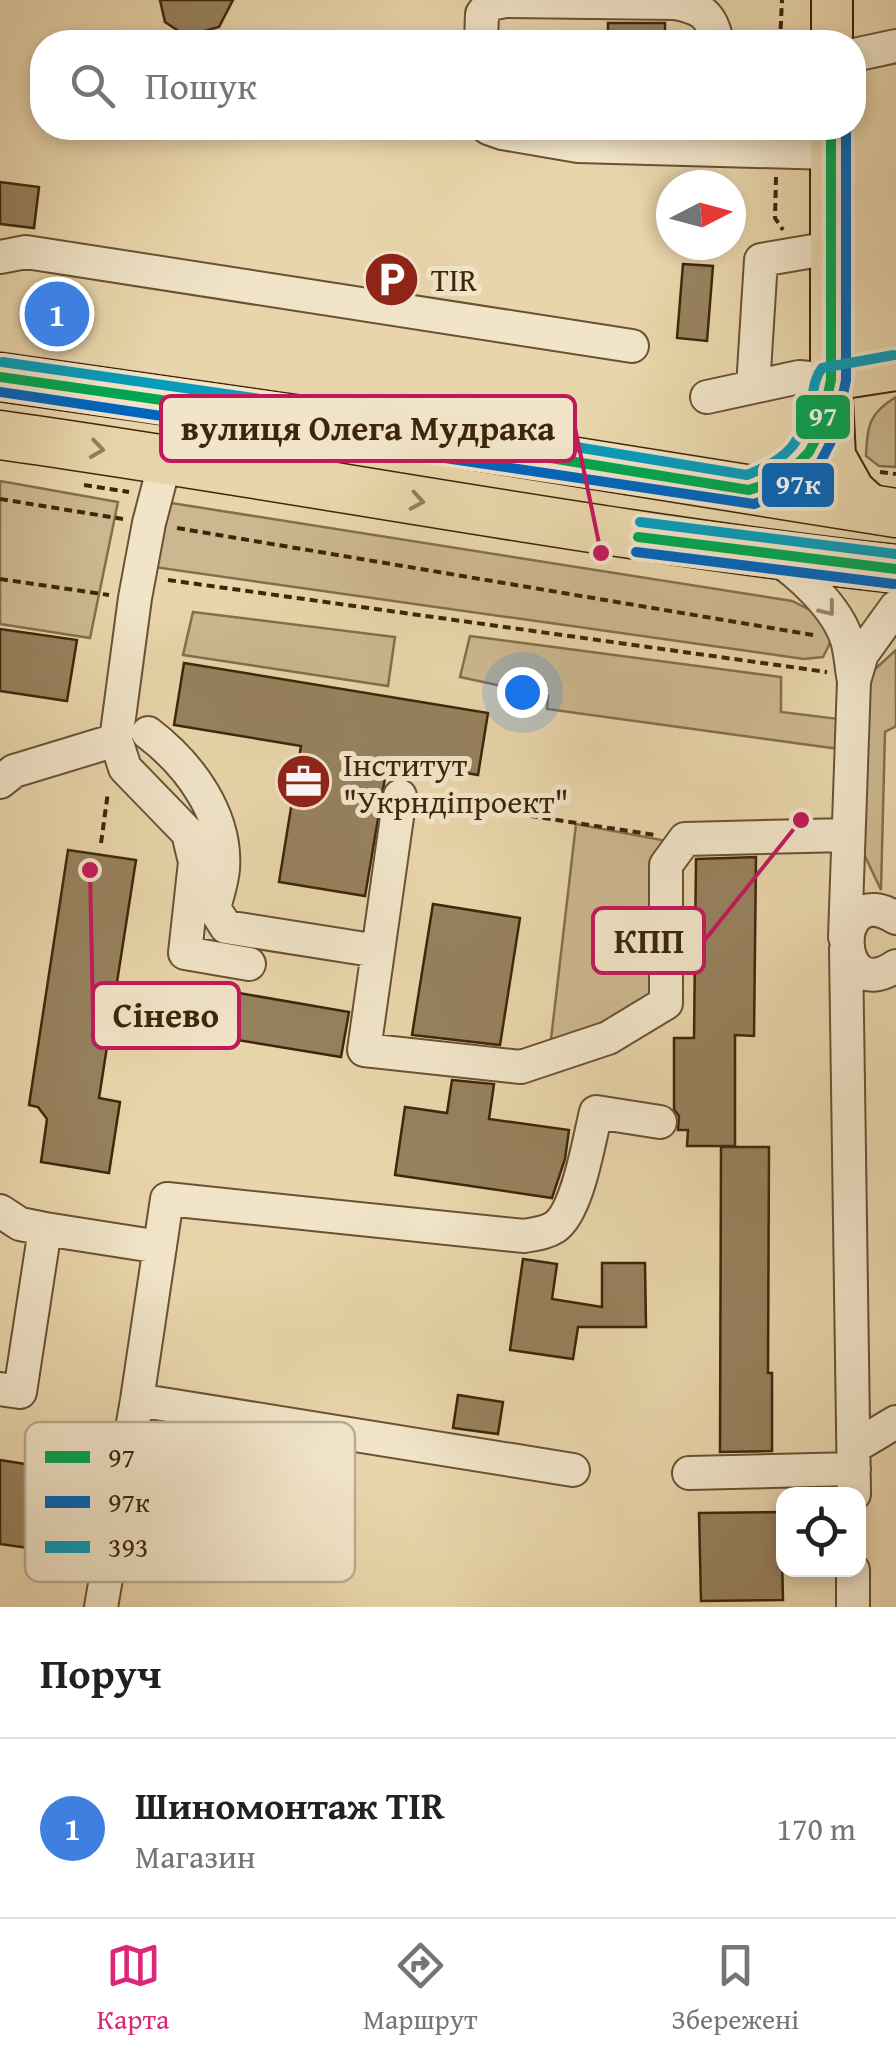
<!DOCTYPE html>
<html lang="uk">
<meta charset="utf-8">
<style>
:root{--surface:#fff;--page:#f6f6f6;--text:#202124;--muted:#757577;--line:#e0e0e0;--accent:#db2777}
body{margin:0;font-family:"Gentium Book Plus",serif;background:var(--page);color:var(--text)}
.controls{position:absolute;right:30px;bottom:30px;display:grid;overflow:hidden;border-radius:20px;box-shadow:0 5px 15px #0003}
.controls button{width:90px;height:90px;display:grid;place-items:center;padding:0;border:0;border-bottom:2px solid var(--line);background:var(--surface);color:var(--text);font:50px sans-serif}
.compass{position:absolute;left:656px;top:170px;width:90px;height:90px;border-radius:50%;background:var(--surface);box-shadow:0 5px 15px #0003;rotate:84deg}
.you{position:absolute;left:522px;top:692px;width:35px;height:35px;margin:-25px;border:8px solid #fff;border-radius:50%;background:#1a73e8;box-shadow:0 0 0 15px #1a73e833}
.badge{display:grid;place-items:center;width:65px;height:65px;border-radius:50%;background:var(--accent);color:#fff;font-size:32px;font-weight:700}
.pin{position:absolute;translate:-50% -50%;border:5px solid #fff;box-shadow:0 2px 10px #0006}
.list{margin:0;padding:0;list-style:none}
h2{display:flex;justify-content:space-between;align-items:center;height:130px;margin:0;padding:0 40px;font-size:42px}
h2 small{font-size:32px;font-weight:400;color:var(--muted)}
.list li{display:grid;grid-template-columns:65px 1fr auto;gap:30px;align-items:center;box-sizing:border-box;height:180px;padding:0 40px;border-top:2px solid var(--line)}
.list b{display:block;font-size:38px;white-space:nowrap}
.list p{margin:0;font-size:32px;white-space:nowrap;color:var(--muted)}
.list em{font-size:32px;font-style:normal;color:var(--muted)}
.icon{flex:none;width:55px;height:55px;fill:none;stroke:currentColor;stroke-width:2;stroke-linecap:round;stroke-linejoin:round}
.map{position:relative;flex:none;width:896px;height:1607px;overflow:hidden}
.search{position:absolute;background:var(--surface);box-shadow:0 5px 15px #0003;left:30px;right:30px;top:30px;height:110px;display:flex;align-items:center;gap:25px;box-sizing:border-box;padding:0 35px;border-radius:40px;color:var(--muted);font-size:38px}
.sheet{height:310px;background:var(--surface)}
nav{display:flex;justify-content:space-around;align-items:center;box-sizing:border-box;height:140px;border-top:2px solid var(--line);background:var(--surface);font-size:28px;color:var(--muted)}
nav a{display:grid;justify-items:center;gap:5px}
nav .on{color:var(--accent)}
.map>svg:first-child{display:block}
.green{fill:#ccb790;stroke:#856e4e;stroke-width:2.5}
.building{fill:#97815e;stroke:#3e260b;stroke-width:2.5}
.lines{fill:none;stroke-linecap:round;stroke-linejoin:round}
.minor-casing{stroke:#695233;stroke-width:36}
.major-casing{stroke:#3e260b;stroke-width:44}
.highway-casing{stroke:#3e260b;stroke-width:51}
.path{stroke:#3e260b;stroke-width:4;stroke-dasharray:8 5;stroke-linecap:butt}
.minor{stroke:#f1e4c8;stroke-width:32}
.major{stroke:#e9d5ab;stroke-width:40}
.highway{stroke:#e9d5ab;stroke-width:48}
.bus-1-casing{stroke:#f1e4c8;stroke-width:18}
.bus-2-casing{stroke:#f1e4c8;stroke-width:18}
.bus-3-casing{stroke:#f1e4c8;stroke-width:18}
.bus-1{stroke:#00a651;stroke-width:10}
.bus-2{stroke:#0065bd;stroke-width:10}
.bus-3{stroke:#069cba;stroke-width:10}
.oneway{stroke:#947e5b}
.oneway2{stroke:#98856a}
.labels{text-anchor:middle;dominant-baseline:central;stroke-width:10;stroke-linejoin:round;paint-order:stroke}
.poi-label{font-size:32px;fill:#3e260b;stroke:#f1e4c8;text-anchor:start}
.key{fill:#f1e4c8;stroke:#bbab8f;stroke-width:2.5}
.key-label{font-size:28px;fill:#3e260b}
.leader{fill:none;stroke:#c2185b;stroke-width:4}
.callout-dot{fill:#c2185b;stroke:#f1e4c8;stroke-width:4}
.callout{fill:#f1e4c8;stroke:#c2185b;stroke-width:4}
.callout-label{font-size:35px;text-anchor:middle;font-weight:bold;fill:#3e260b}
.line-badge{stroke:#f1e4c8;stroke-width:4}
.badge-label{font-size:28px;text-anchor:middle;font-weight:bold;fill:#fff}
</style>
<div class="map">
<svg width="896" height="1607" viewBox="0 0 896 1607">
<rect width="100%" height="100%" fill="#e9d5ab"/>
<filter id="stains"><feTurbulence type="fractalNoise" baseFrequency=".002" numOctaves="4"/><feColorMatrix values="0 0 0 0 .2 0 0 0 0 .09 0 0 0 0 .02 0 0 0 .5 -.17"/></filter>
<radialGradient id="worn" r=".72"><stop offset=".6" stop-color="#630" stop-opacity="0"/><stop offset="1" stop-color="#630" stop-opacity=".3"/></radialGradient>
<path class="green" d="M896,397V467L879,466L866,456C867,426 869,413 896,397Z
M0,481L118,502L90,638L0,624Z
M165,502L792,601L814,612L832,639L823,657L804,659L154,567Z
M193,612L395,637L388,686L183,655Z
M470,636L781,677V712L839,719V749L547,709L548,696L460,677Z
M896,650V726L885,732L881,890L863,852L862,697L874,670Z
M576,824L672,842L656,997L550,1048Z"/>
<path class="building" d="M160,0H233L219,27L186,36L165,22Z
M608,23H665V42H608Z
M0,182L39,187L34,228L0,224Z
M683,264L713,266L707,341L677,338Z
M0,629L77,640L67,701L0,691Z
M184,663L488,713L478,775L388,760L365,896L279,882L301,746L174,725Z
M68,850L136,860L99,1098L120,1102L109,1173L41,1162L47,1119L38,1107L29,1105Z
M756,857L754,1036L735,1035V1146H687L688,1130H678L679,1116L674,1109V1038H694L696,859Z
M433,904L520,918L500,1045L412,1035Z
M233,992L349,1012L341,1057L225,1038Z
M452,1080L494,1084L489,1119L569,1130L565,1159L552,1198L395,1175L405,1107L447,1113Z
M721,1147H769L768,1373H772V1451L720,1452Z
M523,1259L557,1264L552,1299L602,1307V1263H645L646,1327H578L573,1359L510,1350Z
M458,1395L503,1402L498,1434L453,1428Z
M0,1460L44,1467L29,1548L0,1544Z
M781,1512L783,1600L701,1601L699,1513Z"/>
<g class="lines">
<defs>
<path id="minor" d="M481,42L482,14L490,4L505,1L675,3C702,8 712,15 717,42
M854,55L896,46
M488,128L502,133L578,146L831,153
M0,257L26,252L632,346
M753,387L761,260L831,248
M707,397L799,377L831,380
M166,458L149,523L135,598L116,740L125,768L188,833L195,862L185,953L249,964
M772,555C799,573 837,607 847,640C851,653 851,667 854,681L845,937
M854,681L862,654L896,607
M148,733C189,764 227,815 223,869C222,882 217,896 214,908L226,927L378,951
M0,782L14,771L116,740
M400,796L364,1050L521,1067L608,1038L666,1003V865L685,839L847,835
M896,918C830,877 833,1009 896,966
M846,949L854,1494
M0,1211L20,1224L45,1229L20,1392L0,1389
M45,1229L160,1247
M137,1400L573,1470
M854,1447L896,1422
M689,1473L854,1469
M101,1607L137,1400L167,1199L524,1236C535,1234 546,1233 555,1227C578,1211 589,1140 596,1112L660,1122
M853,1607V1570"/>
<path id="major" d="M832,42V0
M831,128V380L835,456L854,490L875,509
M831,380L896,370
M749,490C797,474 813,459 825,408"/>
<path id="highway" d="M0,377L427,438L896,513
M0,435C299,477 596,536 896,569"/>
</defs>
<use href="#minor" class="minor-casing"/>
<use href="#major" class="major-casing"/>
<use href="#highway" class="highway-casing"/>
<path class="path" d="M780,42L782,0
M776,177L775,218L783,230
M880,472L896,474
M84,485L129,492
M0,499L123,519
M177,528L813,635
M0,579L109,595
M168,580L827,672
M427,800L655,835
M101,843L108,792"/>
<use href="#minor" class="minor"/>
<use href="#major" class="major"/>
<use href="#highway" class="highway"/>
<defs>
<path id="bus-1" d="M0,377L427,438L749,490L784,478L809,452L820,431L831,380V128
M638,537L896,569"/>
<path id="bus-2" d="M0,392L754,504L794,489L821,461L835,434L846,380V128
M636,552L894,584"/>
<path id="bus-3" d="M2,362L429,423L747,475C790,458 801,443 812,399C814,387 815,377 822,368L894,355
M640,522L896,554"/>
</defs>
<use href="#bus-1" class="bus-1-casing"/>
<use href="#bus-2" class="bus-2-casing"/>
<use href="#bus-3" class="bus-3-casing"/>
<use href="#bus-1" class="bus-1"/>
<use href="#bus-2" class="bus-2"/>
<use href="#bus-3" class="bus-3"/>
</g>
<defs><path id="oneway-chevron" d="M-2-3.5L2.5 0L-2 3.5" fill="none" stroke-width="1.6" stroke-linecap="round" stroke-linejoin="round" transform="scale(2.5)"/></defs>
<g class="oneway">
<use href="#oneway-chevron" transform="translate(97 449) rotate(8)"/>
<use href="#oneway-chevron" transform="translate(417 501) rotate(10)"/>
</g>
<use class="oneway2" href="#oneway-chevron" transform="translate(828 609) rotate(52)"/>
<defs>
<symbol id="parking-disc" viewBox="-11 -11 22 22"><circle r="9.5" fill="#8f2418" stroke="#f1e4c8"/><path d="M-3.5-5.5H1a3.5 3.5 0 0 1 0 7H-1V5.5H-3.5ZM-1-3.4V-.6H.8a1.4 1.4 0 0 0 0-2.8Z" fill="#fff"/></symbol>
<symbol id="office-disc" viewBox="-11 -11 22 22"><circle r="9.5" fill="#8f2418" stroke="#f1e4c8"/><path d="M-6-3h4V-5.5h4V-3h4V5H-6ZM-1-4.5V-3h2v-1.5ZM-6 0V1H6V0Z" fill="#fff"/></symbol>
</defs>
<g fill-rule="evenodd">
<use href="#parking-disc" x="360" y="248" width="63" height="63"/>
<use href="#office-disc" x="272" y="750" width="63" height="63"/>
</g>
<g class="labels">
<g class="poi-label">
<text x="431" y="279">TIR</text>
<text x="343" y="764">Інститут<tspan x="343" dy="37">"Укрндіпроект"</tspan></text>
</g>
</g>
<rect x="25" y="1422" width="330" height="160" rx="15" class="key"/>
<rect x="45" y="1451" width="45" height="12" fill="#00a651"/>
<rect x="45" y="1496" width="45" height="12" fill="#0065bd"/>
<rect x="45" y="1541" width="45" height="12" fill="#069cba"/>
<g class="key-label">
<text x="108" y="1467">97</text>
<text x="108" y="1512">97к</text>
<text x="108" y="1557">393</text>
</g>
<path class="leader" d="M601 553L575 428M801 820L704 941M90 870L93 1015"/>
<g class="callout-dot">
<circle cx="601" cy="553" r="10"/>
<circle cx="801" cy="820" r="10"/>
<circle cx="90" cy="870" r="10"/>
</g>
<g class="callout">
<rect x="161" y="396" width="414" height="65" rx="10"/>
<rect x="593" y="908" width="111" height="65" rx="10"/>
<rect x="93" y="983" width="146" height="65" rx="10"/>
</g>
<g class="callout-label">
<text x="368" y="440">вулиця Олега Мудрака</text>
<text x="649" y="953">КПП</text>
<text x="166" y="1027">Сінево</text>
</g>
<g class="line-badge">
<rect x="794" y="393" width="58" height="48" rx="10" fill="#00a651"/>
<rect x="760" y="461" width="76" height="48" rx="10" fill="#0065bd"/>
</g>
<g class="badge-label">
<text x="823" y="426">97</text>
<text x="798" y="494">97к</text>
</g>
<rect width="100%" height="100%" filter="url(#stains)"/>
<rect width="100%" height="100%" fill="url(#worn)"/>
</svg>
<div class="controls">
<button><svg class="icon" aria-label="locate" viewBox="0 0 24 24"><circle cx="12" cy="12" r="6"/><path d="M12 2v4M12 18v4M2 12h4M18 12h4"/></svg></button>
</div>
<svg class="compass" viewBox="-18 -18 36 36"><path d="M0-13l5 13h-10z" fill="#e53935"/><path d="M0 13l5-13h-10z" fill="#757577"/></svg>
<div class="you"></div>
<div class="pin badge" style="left:57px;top:314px;background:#3f7fe0">1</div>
<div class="search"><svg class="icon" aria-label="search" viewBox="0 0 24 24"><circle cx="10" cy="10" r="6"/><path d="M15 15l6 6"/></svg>Пошук</div>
</div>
<section class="sheet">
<h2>Поруч<small></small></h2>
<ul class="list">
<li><span class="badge" style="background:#3f7fe0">1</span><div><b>Шиномонтаж TIR</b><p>Магазин</p></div><em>170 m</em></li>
</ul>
</section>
<nav>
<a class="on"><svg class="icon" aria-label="map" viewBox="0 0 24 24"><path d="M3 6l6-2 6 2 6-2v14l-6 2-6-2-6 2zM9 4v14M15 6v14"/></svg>Карта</a>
<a><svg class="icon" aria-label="directions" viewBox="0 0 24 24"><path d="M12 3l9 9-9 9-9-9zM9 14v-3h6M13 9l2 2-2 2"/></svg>Маршрут</a>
<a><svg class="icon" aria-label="saved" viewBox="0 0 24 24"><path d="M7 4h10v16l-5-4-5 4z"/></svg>Збережені</a>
</nav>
